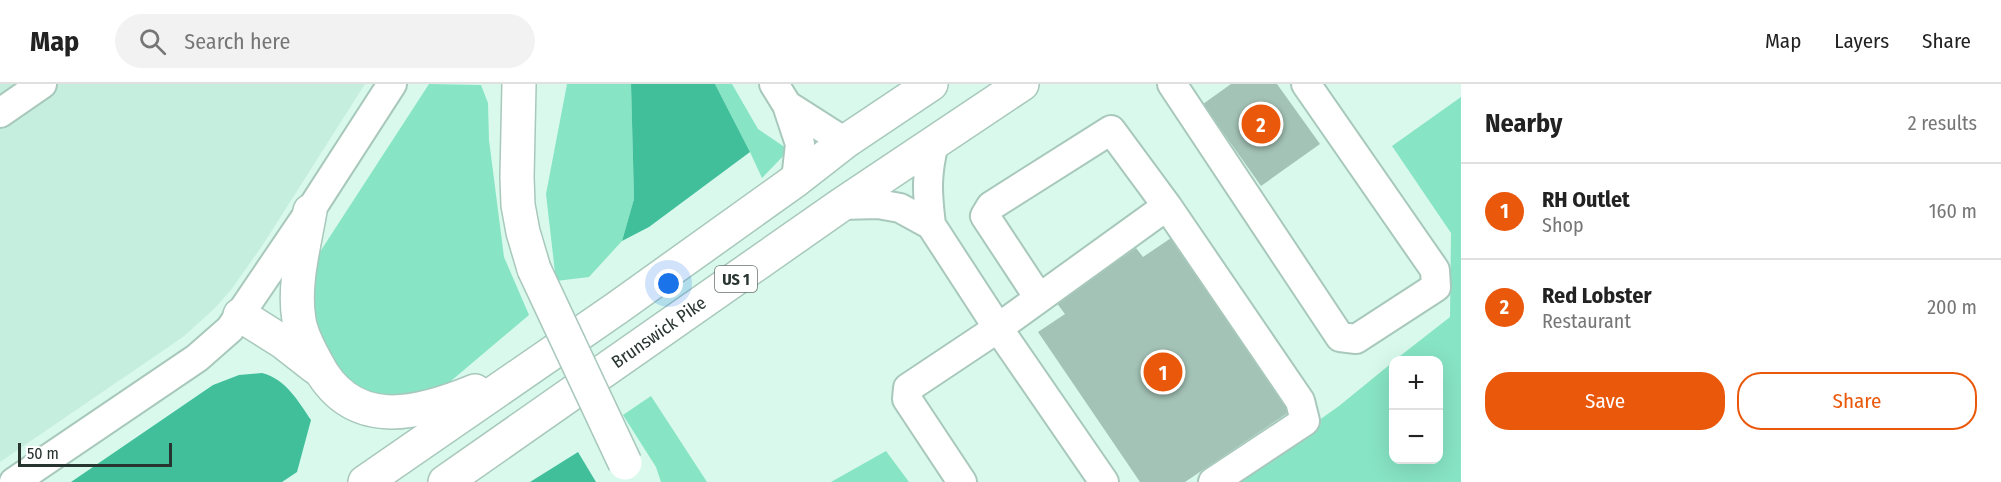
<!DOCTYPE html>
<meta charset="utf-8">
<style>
:root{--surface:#fff;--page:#f2f2f2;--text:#222;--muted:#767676;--line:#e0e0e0;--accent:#ea580c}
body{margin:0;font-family:"Fira Sans Condensed",sans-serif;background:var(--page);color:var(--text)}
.controls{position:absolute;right:18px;bottom:18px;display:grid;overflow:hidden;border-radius:12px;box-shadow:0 6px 24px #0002}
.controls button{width:54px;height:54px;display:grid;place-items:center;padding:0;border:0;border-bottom:2px solid var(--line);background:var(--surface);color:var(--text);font:30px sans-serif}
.scale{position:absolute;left:18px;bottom:15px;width:154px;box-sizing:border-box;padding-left:6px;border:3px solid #27342f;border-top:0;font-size:16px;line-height:21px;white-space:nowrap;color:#27342f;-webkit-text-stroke:4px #fff;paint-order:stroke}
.you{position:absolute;left:669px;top:200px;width:21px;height:21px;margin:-15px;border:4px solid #fff;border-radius:50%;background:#1a73e8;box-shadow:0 0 0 9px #1a73e833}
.badge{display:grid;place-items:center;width:39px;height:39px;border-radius:50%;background:var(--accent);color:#fff;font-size:20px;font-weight:700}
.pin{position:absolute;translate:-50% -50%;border:3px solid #fff;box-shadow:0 2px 6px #0006}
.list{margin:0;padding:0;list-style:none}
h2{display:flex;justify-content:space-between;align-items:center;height:78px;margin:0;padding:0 24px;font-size:26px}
h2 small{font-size:20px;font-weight:400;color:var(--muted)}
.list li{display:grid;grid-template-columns:39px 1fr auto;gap:18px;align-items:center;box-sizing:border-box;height:96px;padding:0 24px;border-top:2px solid var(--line)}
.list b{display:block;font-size:22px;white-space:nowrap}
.list p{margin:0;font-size:20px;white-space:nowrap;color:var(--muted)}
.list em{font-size:20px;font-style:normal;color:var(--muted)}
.actions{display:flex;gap:12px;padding:18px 24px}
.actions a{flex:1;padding:14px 0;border:2px solid var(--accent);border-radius:24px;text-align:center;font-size:21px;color:var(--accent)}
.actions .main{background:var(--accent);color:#fff}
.icon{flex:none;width:33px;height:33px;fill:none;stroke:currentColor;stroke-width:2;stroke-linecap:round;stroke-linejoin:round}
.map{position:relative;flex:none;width:1461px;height:398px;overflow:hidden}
header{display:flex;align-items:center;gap:36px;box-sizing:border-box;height:84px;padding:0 30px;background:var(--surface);border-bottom:2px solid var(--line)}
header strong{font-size:28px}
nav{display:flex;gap:33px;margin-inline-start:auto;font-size:21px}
.search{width:420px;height:54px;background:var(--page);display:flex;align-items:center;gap:15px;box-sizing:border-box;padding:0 21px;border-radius:33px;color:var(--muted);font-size:22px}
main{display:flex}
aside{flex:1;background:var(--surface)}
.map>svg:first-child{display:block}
.built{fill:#c6eedf}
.green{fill:#87e4c5}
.water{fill:#41bf9b}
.building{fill:#a4c3b7}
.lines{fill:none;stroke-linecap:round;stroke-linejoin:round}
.minor-casing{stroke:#a8c8bc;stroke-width:32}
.highway-casing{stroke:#a8c8bc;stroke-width:36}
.minor{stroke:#fff;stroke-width:28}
.highway{stroke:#fff;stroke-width:33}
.highway-bridge-casing{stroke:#a8c8bc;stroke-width:36;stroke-linecap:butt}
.highway-bridge{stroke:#fff;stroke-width:33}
.labels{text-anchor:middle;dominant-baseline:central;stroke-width:5;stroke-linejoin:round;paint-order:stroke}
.shield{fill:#fff;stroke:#68716d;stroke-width:1.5}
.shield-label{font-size:16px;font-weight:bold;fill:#27342f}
.street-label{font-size:18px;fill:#27342f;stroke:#fff}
</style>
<header>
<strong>Map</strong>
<div class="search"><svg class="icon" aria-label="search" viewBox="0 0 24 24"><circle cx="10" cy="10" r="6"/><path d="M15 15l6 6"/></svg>Search here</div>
<nav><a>Map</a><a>Layers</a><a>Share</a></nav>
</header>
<main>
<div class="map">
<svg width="1461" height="398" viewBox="0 0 1461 398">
<rect width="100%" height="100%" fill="#d9f9ed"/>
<path class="built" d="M0,0H365L262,162L231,206L215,224L183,253L0,378Z"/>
<path class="green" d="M429,0L481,1L488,19L489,56L504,173L529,231L432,313L410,321L351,309L309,252L316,174Z
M567,0H631L634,115L622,157L589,193L556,197L546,110Z
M715,0H732L758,45L789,66L762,94L750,68Z
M1461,13V398H1232L1339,322L1393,278L1394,376H1438V276H1395L1450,233L1451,149L1392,62Z
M651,312L707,398H661L656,383L623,331Z
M886,367L909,398H831Z"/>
<path class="water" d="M631,0H715L750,68L649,143L622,157L634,115Z
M262,289C286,295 298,317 311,336L297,388L282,398H71L213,301L239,291Z
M578,368L596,398H530Z"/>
<path class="building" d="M1231,0H1277L1320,60L1261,102L1203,20Z
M1171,154L1289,328L1185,398H1140L1038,248L1065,230L1056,218L1136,164L1143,173Z"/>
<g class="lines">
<defs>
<path id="minor" d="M774,0L787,21L800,60L796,96
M1172,0L1340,253L1356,255L1436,203L1435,186L1306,0
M787,21L834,51L846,57
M0,29L42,0
M841,121L878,120L900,124L931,141L998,244L1104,398
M1167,122L1300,317L1305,337L1213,398
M931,141C927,108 926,92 934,59
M14,398L197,274L230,245L310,127L392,0
M962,398L907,315L908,304L998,244L1167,122L1111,46L991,122L985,132L1039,214"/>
<g id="highway">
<path d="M519,0L517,93L518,121L523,148L534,185"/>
<path d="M310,127C304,162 293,201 299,236C301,251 309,265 316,278C351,348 417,331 475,307"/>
<path d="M240,231L283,258L315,283"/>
<path d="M365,398L617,224L796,96L846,57L931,0"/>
<path id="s1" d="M445,398L841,121L1022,0"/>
</g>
</defs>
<use href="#minor" class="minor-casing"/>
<use href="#highway" class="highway-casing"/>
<use href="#minor" class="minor"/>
<use href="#highway" class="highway"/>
<defs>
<path id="highway-bridge" d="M534,185L625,379"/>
</defs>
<use href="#highway-bridge" class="highway-bridge-casing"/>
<use href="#highway-bridge" class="highway-bridge"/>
</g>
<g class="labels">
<rect class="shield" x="715" y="182" width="42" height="26" rx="4.5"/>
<g class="shield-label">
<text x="736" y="195">US 1</text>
</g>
<g class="street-label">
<text stroke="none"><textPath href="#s1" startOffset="261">Brunswick Pike</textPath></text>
</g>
</g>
</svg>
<div class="controls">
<button>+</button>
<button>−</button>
</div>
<div class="scale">50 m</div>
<div class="you"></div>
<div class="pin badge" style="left:1163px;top:288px">1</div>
<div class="pin badge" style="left:1261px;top:40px">2</div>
</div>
<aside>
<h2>Nearby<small>2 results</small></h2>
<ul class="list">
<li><span class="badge">1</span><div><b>RH Outlet</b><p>Shop</p></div><em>160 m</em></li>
<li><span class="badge">2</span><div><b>Red Lobster</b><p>Restaurant</p></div><em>200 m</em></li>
</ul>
<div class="actions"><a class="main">Save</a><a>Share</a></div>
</aside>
</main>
